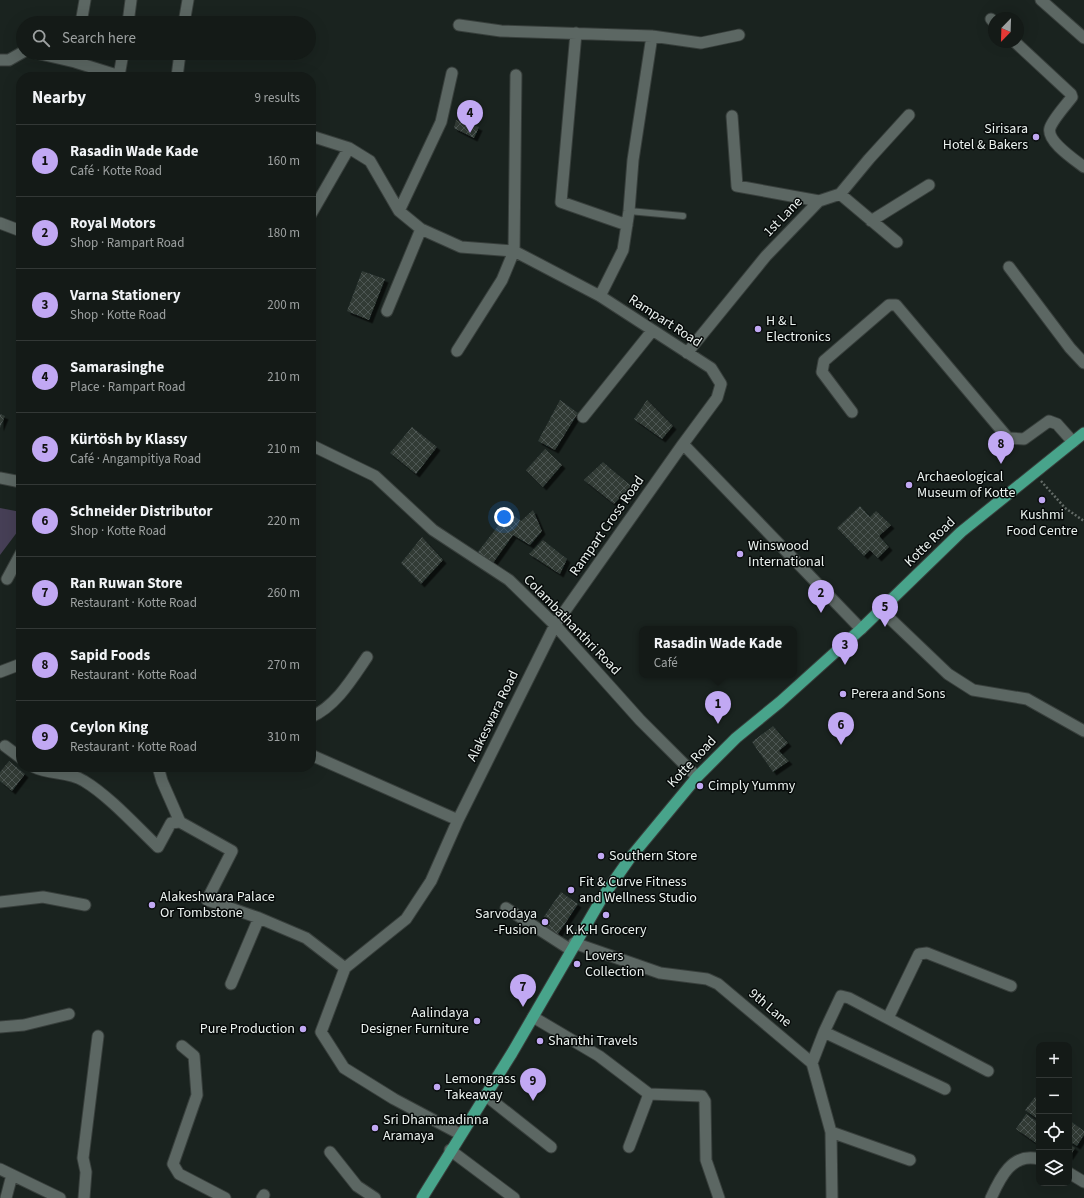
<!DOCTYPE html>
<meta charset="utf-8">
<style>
:root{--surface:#141a17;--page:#1d2320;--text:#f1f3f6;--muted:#9da1a1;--line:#333836;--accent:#c1a8f3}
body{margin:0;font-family:"Source Sans 3",sans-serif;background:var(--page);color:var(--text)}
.controls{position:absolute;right:12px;bottom:12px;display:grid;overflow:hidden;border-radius:8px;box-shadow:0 4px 16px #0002}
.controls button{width:36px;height:36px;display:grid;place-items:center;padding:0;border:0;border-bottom:1px solid var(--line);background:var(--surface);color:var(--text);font:20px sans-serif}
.compass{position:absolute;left:988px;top:12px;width:36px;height:36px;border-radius:50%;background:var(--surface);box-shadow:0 4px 16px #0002;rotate:203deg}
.you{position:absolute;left:504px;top:517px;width:14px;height:14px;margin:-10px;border:3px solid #fff;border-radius:50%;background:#1a73e8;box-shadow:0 0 0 6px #1a73e833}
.badge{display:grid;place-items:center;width:26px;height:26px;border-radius:50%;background:var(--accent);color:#111;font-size:13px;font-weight:700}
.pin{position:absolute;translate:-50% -33px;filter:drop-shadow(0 1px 2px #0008)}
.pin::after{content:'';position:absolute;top:21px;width:14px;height:12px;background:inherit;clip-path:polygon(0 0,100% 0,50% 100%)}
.popup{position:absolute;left:639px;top:626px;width:158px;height:52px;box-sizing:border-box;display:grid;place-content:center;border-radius:8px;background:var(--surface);filter:drop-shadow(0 1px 3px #0005);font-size:13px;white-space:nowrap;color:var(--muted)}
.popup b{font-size:15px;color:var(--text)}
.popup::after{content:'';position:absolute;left:50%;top:100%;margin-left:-8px;border:8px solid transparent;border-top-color:var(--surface)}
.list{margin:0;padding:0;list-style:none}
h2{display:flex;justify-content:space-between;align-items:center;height:52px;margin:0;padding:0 16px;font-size:17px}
h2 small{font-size:13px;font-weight:400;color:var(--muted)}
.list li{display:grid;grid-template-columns:26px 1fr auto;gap:12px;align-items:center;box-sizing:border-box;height:72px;padding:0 16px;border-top:1px solid var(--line)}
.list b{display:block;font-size:15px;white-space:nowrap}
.list p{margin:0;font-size:13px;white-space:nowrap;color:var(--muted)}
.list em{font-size:13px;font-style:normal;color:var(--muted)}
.icon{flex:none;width:22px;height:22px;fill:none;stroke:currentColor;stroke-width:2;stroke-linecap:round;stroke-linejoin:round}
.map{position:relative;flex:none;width:1084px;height:1198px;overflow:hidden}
.search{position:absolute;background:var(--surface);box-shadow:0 4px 16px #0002;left:16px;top:16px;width:300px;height:44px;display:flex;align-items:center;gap:10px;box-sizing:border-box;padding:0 14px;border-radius:22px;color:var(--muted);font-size:15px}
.panel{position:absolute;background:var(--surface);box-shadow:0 4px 16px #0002;left:16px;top:72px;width:300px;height:700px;border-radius:16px}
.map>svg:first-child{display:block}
.green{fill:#463f56}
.building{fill:url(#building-cross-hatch);filter:url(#shadow)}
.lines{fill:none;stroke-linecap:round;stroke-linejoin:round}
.service-casing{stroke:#383f3c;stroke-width:8}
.minor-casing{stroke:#383f3c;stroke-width:13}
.primary-casing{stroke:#383f3c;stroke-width:13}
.path{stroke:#636b67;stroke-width:2.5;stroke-dasharray:2 2;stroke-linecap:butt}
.service{stroke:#5c6763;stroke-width:6}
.minor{stroke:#5c6763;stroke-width:11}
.primary{stroke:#48a48b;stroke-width:11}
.poi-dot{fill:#c1a8f3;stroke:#070b0a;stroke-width:1.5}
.labels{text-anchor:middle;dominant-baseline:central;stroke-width:3;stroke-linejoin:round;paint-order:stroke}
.poi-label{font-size:14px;fill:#ebf2ef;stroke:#070b0a;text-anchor:start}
.street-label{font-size:14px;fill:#ebf2ef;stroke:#070b0a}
</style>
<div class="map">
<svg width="1084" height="1198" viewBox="0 0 1084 1198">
<defs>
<pattern id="building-cross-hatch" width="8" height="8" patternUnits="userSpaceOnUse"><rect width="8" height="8" fill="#303a36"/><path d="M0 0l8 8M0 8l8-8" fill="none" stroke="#4e5753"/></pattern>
<filter id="shadow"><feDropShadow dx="3.5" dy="3.5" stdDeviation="0" flood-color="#0009"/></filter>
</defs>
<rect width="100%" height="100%" fill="#1a231f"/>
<path class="green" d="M0,508L21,512V527L0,555Z"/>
<path class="building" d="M456,120L479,127L474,138L454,128Z
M362,271L385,279L369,320L347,311Z
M560,400L578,413L555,450L538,441Z
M647,400L673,426L662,439L634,419Z
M0,414L5,416L0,428Z
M412,427L437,447L416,474L390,453Z
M545,449L562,465L543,487L526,470Z
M603,462L631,486L614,504L584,480Z
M860,506L870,517L876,511L891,525L879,536L889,547L878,558L870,550L864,556L837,528Z
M533,510L542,531L530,545L513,535L493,563L477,553L509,512L521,521Z
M422,537L443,560L421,584L401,563Z
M543,540L567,559L560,574L529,554Z
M773,726L788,743L779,751L789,761L773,772L752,742Z
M9,761L25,774L12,791L0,781V772Z
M561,892L578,904L556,937L538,925Z
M1035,1097L1039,1100V1120L1025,1110Z
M1026,1114L1039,1123V1145L1016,1129Z
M1069,1120L1084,1131V1135L1077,1146L1069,1141Z
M1069,1144L1075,1148L1069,1157Z"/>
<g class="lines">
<defs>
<path id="service" d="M629,211L683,216"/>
<path id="minor" d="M1041,0L1084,38
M991,19L994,22
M81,23L85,0
M128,23L131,0
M184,23L188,0
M459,25L501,31L652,36L701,43L739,35
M576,33L561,202L627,225
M1015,42L1071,94L1072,97C1066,105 1053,119 1050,128C1046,141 1075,160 1084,167
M36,53L75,62L123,77
M0,60H9L23,52
M119,76L123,53
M177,77L180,53
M732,116L737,186L819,201
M311,136L349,148L370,161L399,211L421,229L461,247L514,251L600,296L711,368L721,384L717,398L683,444L861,629
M840,194L897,242
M399,211L441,122L452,73
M311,214L349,148
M871,221L929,185
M0,223L21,231
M1009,267L1070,348L1084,363
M600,296L623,250L629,211L633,160L652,36
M387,311L421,229
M457,351L502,280L514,251L516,75
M687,353L766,256L819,201L840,194L869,159L909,115
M852,412L822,372L824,361L889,305H896L1008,438L1024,439L1049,421L1057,424L1073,442
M583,417L652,331
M311,445L375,476L433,530L509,580L555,625L640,720L697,777
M0,478L21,482
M7,579L21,553
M881,610L948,674L973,690L1027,699L1084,731
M0,672L21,664
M311,717C336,706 352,679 367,657
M5,746L21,758
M311,755L458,820
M34,767C50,775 69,771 84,781C109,796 136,826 158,847L171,823L180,822
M158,767L162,781L180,822L232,851L207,900L259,918L306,938L345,968
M0,902L43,897L85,905
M506,908L571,950
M574,943L660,973L707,979L718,984L812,1063L831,1132L832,1198
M231,984L259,918
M533,1017L599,1056L649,1094L702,1096L705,1101L706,1160L719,1198
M888,1018L919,954L927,953L1011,986
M0,1027L24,1025L69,1014
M824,1032L945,1089
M182,1046L194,1056L197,1095L173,1164L179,1174L225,1198
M812,1063L824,1032L841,996L849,998L988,1071
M485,1095L551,1147
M831,1132L910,1160
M460,1134L394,1099L344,1068L321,1032L345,968L406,919L431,881L458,820L555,625L683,444
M629,1147L649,1094
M450,1150L514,1198
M330,1152L357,1186L375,1198
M0,1169L60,1198
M1069,1173L1084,1182
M6,1198L12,1175
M84,1198L86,1172L83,1158L98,1036
M262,1198L264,1195
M991,1198C1000,1178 1012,1152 1039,1159"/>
<path id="primary" d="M422,1198L512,1053L602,898L630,858L697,777L736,738L780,702L861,629L961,532L1084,433"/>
</defs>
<use href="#service" class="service-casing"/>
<use href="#minor" class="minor-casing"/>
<use href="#primary" class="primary-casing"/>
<path class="path" d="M1041,481L1065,508L1084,521"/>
<use href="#service" class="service"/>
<use href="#minor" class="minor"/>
<use href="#primary" class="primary"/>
</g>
<g class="poi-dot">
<circle cx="1036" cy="137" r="4"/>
<circle cx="758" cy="329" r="4"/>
<circle cx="909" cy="485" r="4"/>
<circle cx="1042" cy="500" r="4"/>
<circle cx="740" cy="554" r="4"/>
<circle cx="843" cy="694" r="4"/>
<circle cx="700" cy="786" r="4"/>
<circle cx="601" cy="856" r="4"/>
<circle cx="571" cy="890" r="4"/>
<circle cx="152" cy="905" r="4"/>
<circle cx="606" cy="915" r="4"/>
<circle cx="545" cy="922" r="4"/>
<circle cx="577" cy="964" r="4"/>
<circle cx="477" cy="1021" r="4"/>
<circle cx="303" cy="1029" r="4"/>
<circle cx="540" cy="1041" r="4"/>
<circle cx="437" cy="1087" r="4"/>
<circle cx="375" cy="1128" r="4"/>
</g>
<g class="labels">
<g class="poi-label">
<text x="1028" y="129" text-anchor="end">Sirisara<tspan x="1028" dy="16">Hotel &amp; Bakers</tspan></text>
<text x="766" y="321">H &amp; L<tspan x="766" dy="16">Electronics</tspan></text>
<text x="917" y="477">Archaeological<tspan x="917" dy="16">Museum of Kotte</tspan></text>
<text x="1042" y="515" text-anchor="middle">Kushmi<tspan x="1042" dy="16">Food Centre</tspan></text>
<text x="748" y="546">Winswood<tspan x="748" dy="16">International</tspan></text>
<text x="851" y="694">Perera and Sons</text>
<text x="708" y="786">Cimply Yummy</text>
<text x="609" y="856">Southern Store</text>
<text x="579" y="882">Fit &amp; Curve Fitness<tspan x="579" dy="16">and Wellness Studio</tspan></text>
<text x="160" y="897">Alakeshwara Palace<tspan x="160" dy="16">Or Tombstone</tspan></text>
<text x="537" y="914" text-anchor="end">Sarvodaya<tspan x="537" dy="16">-Fusion</tspan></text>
<text x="606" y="930" text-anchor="middle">K.K.H Grocery</text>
<text x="585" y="956">Lovers<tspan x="585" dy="16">Collection</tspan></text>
<text x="469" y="1013" text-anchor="end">Aalindaya<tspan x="469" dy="16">Designer Furniture</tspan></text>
<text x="295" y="1029" text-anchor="end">Pure Production</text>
<text x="548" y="1041">Shanthi Travels</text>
<text x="445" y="1079">Lemongrass<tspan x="445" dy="16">Takeaway</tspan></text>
<text x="383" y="1120">Sri Dhammadinna<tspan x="383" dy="16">Aramaya</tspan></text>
</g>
<g class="street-label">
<text transform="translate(783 217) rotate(-46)">1st Lane</text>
<text transform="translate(665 321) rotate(33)">Rampart Road</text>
<text transform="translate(607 526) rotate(-55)">Rampart Cross Road</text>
<text transform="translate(930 542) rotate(-44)">Kotte Road</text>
<text transform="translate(572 625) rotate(46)">Colambathanthri Road</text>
<text transform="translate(493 716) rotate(-64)">Alakeswara Road</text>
<text transform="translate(692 762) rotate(-47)">Kotte Road</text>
<text transform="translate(770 1008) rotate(40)">9th Lane</text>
</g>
</g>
</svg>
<div class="controls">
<button>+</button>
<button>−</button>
<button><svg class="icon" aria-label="locate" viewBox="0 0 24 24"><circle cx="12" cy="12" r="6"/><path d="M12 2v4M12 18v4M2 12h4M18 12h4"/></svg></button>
<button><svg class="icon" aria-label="layers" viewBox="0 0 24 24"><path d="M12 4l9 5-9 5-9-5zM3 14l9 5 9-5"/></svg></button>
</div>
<svg class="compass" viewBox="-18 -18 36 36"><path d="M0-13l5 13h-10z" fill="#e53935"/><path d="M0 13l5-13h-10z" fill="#9da1a1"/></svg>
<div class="you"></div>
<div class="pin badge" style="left:718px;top:724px">1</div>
<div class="popup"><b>Rasadin Wade Kade</b>Café</div>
<div class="pin badge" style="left:821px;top:613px">2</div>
<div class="pin badge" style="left:845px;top:665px">3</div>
<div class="pin badge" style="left:470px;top:133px">4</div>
<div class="pin badge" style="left:885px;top:627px">5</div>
<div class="pin badge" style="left:841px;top:745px">6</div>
<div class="pin badge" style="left:523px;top:1007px">7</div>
<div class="pin badge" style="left:1001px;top:464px">8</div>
<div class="pin badge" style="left:533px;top:1101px">9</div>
<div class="search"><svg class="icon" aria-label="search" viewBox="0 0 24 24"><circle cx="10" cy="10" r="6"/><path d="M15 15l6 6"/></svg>Search here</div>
<section class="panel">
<h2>Nearby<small>9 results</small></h2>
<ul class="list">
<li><span class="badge">1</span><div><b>Rasadin Wade Kade</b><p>Café · Kotte Road</p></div><em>160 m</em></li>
<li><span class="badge">2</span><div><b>Royal Motors</b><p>Shop · Rampart Road</p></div><em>180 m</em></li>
<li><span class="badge">3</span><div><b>Varna Stationery</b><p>Shop · Kotte Road</p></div><em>200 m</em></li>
<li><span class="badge">4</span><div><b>Samarasinghe</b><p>Place · Rampart Road</p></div><em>210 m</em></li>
<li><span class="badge">5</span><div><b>Kürtösh by Klassy</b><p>Café · Angampitiya Road</p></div><em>210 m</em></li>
<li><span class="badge">6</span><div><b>Schneider Distributor</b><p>Shop · Kotte Road</p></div><em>220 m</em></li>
<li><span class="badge">7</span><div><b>Ran Ruwan Store</b><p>Restaurant · Kotte Road</p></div><em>260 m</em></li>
<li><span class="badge">8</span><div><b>Sapid Foods</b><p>Restaurant · Kotte Road</p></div><em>270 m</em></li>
<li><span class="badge">9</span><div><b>Ceylon King</b><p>Restaurant · Kotte Road</p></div><em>310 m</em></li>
</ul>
</section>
</div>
